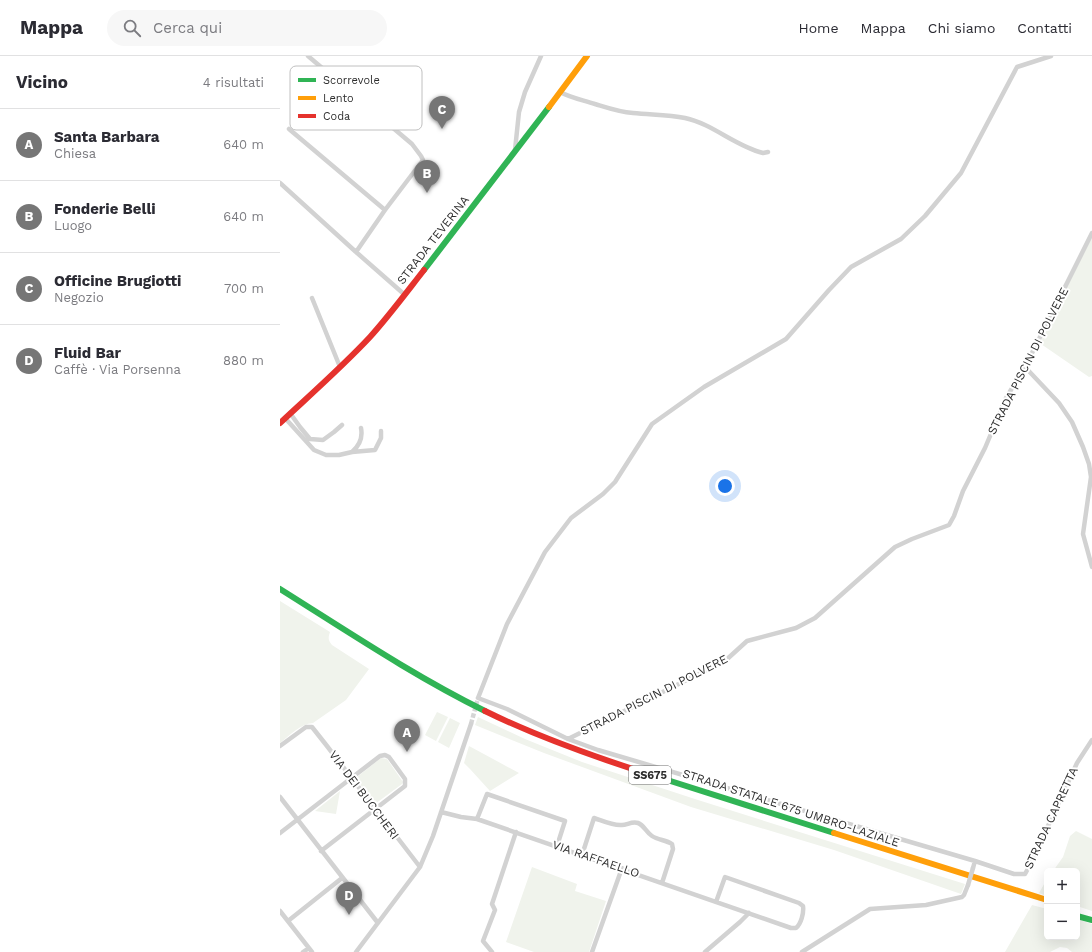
<!DOCTYPE html>
<html lang="it">
<meta charset="utf-8">
<style>
:root{--surface:#fff;--page:#f7f7f7;--text:#2b2b33;--muted:#7c7c81;--line:#e1e1e2;--accent:#767676}
body{margin:0;font-family:"Work Sans",sans-serif;background:var(--page);color:var(--text)}
.controls{position:absolute;right:12px;bottom:12px;display:grid;overflow:hidden;border-radius:6px;box-shadow:0 4px 16px #0002}
.controls button{width:36px;height:36px;display:grid;place-items:center;padding:0;border:0;border-bottom:1px solid var(--line);background:var(--surface);color:var(--text);font:20px sans-serif}
.you{position:absolute;left:445px;top:430px;width:14px;height:14px;margin:-10px;border:3px solid #fff;border-radius:50%;background:#1a73e8;box-shadow:0 0 0 6px #1a73e833}
.badge{display:grid;place-items:center;width:26px;height:26px;border-radius:50%;background:var(--accent);color:#fff;font-size:13px;font-weight:700}
.pin{position:absolute;translate:-50% -33px;filter:drop-shadow(0 1px 2px #0008)}
.pin::after{content:'';position:absolute;top:21px;width:14px;height:12px;background:inherit;clip-path:polygon(0 0,100% 0,50% 100%)}
.list{margin:0;padding:0;list-style:none}
h2{display:flex;justify-content:space-between;align-items:center;height:52px;margin:0;padding:0 16px;font-size:17px}
h2 small{font-size:13px;font-weight:400;color:var(--muted)}
.list li{display:grid;grid-template-columns:26px 1fr auto;gap:12px;align-items:center;box-sizing:border-box;height:72px;padding:0 16px;border-top:1px solid var(--line)}
.list b{display:block;font-size:15px;white-space:nowrap}
.list p{margin:0;font-size:13px;white-space:nowrap;color:var(--muted)}
.list em{font-size:13px;font-style:normal;color:var(--muted)}
.icon{flex:none;width:22px;height:22px;fill:none;stroke:currentColor;stroke-width:2;stroke-linecap:round;stroke-linejoin:round}
.map{position:relative;flex:none;width:812px;height:896px;overflow:hidden}
header{display:flex;align-items:center;gap:24px;box-sizing:border-box;height:56px;padding:0 20px;background:var(--surface);border-bottom:1px solid var(--line)}
header strong{font-size:19px}
nav{display:flex;gap:22px;margin-inline-start:auto;font-size:14px}
.search{width:280px;height:36px;background:var(--page);display:flex;align-items:center;gap:10px;box-sizing:border-box;padding:0 14px;border-radius:22px;color:var(--muted);font-size:15px}
main{display:flex}
aside{flex:1;background:var(--surface)}
.map>svg:first-child{display:block}
.green{fill:#f0f3ec}
.lines{fill:none;stroke-linecap:round;stroke-linejoin:round}
.street-tunnel{stroke:#d5d5d5;stroke-width:4.5;stroke-dasharray:4.5 2;stroke-linecap:butt}
.street{stroke:#d2d2d2;stroke-width:4.5}
.fast{stroke:#30b455;stroke-width:6}
.slow{stroke:#ff9f0a;stroke-width:6}
.jam{stroke:#e5322d;stroke-width:6}
.street-bridge{stroke:#d2d2d2;stroke-width:4.5}
.labels{text-anchor:middle;dominant-baseline:central;stroke-width:4;stroke-linejoin:round;paint-order:stroke}
.shield{fill:#fff;stroke:#6c6c6c;stroke-width:1}
.shield-label{font-size:11px;font-weight:bold;fill:#2d2d2d}
.street-label{font-size:12px;fill:#2d2d2d;stroke:#fff}
.key{fill:#fff;stroke:#c0c0c0;stroke-width:1}
.key-label{font-size:11px;fill:#2d2d2d}
</style>
<header>
<strong>Mappa</strong>
<div class="search"><svg class="icon" aria-label="search" viewBox="0 0 24 24"><circle cx="10" cy="10" r="6"/><path d="M15 15l6 6"/></svg>Cerca qui</div>
<nav><a>Home</a><a>Mappa</a><a>Chi siamo</a><a>Contatti</a></nav>
</header>
<main>
<aside>
<h2>Vicino<small>4 risultati</small></h2>
<ul class="list">
<li><span class="badge">A</span><div><b>Santa Barbara</b><p>Chiesa</p></div><em>640 m</em></li>
<li><span class="badge">B</span><div><b>Fonderie Belli</b><p>Luogo</p></div><em>640 m</em></li>
<li><span class="badge">C</span><div><b>Officine Brugiotti</b><p>Negozio</p></div><em>700 m</em></li>
<li><span class="badge">D</span><div><b>Fluid Bar</b><p>Caffè · Via Porsenna</p></div><em>880 m</em></li>
</ul>
</aside>
<div class="map">
<svg width="812" height="896" viewBox="0 0 812 896">
<rect width="100%" height="100%" fill="#fff"/>
<path class="green" d="M812,181V320L809,321L761,288L762,279Z
M0,545L50,576C48,582 48,584 52,589L89,613L66,644L33,667C20,668 10,679 0,687Z
M157,656L168,661L156,685L145,679Z
M198,661L245,683L302,706L418,744L685,828L681,838L554,794L411,751L264,697L195,669Z
M170,662L180,667L169,692L158,686Z
M189,690L239,717L210,735L190,713L184,707Z
M101,702L107,703L123,726L122,728L95,748L76,723L77,721Z
M60,735L56,758L35,755Z
M796,775L812,783V855L797,850V815H773L783,801L790,780Z
M252,811L297,828L295,835L326,845L309,896H254L226,886Z
M767,823V840L759,837Z
M752,849L767,853V881H797V863L812,868V896H792L787,892L780,891L770,896H725Z"/>
<g class="lines">
<path class="street-tunnel" d="M191,668L198,642"/>
<path class="street" d="M28,0L132,88L141,100L143,104L105,154L76,196
M280,36C291,42 303,44 315,48C328,52 339,56 353,57C371,59 388,58 405,62C433,68 455,90 483,97L488,96
M9,73L105,154
M235,94L239,56L245,36L261,0
M0,127L76,196L125,239
M32,242L60,311
M745,311L779,347L792,366L803,391L809,408L811,421L803,478L812,511
M10,357L20,371L30,383L43,384L54,376L62,369
M5,362L34,394L46,399H59L72,396L95,394L101,382V375
M72,396C80,389 83,382 81,372
M288,683L445,605L467,585L516,572L535,562L615,491L632,483L669,469L674,460L683,435L705,392L726,342L745,311L812,177
M0,690L26,671H32L47,690L140,811
M0,741L98,867
M161,756L181,761L197,763L511,872H516C521,868 524,857 523,850L519,847L445,821L436,846
M197,763L207,738L285,765L277,790
M0,777L100,700L105,699L109,701L125,723V730L41,795
M302,799L314,762C323,765 333,770 342,769C347,769 352,765 358,767C364,769 366,776 372,780C378,784 386,784 392,788L393,793L382,827
M695,805L318,694L288,683L227,653L198,642L227,568L265,496L291,462L323,438L335,426L372,368L424,331L506,283L549,234L571,211L621,183L645,160L681,117L737,11L771,0
M693,812L695,805L734,818H745L751,807L797,707L812,684
M0,855L32,896
M8,865L62,822
M23,896L29,892
M76,896L140,811L153,780L191,668
M212,896L203,885L215,854L212,848L236,776
M312,896L342,812
M425,896L460,866L469,857
M522,896L590,853L646,849L682,841L684,839L688,829"/>
<path class="fast" d="M144,214L269,51
M0,533C67,575 134,620 205,655
M381,722L554,777
M797,860L812,864"/>
<path class="slow" d="M269,51L307,0
M554,777L767,844"/>
<path class="jam" d="M0,367C30,339 62,311 90,281C109,260 126,237 144,214
M205,655C262,683 320,703 381,722"/>
<path class="street-bridge" d="M688,829L693,812"/>
</g>
<g class="labels">
<rect class="shield" x="349" y="710" width="42" height="18" rx="3"/>
<g class="shield-label">
<text x="370" y="719">SS675</text>
</g>
<g class="street-label">
<text transform="translate(153 184) rotate(-52)">STRADA TEVERINA</text>
<text transform="translate(748 305) rotate(-63)">STRADA PISCIN DI POLVERE</text>
<text transform="translate(374 639) rotate(-27)">STRADA PISCIN DI POLVERE</text>
<text transform="translate(84 739) rotate(53)">VIA DEI BUCCHERI</text>
<text transform="translate(511 752) rotate(18)">STRADA STATALE 675 UMBRO-LAZIALE</text>
<text transform="translate(771 762) rotate(-65)">STRADA CAPRETTA</text>
<text transform="translate(316 803) rotate(19)">VIA RAFFAELLO</text>
</g>
</g>
<rect x="10" y="10" width="132" height="64" rx="6" class="key"/>
<rect x="18" y="22" width="18" height="4" fill="#30b455"/>
<rect x="18" y="40" width="18" height="4" fill="#ff9f0a"/>
<rect x="18" y="58" width="18" height="4" fill="#e5322d"/>
<g class="key-label">
<text x="43" y="28">Scorrevole</text>
<text x="43" y="46">Lento</text>
<text x="43" y="64">Coda</text>
</g>
</svg>
<div class="controls">
<button>+</button>
<button>−</button>
</div>
<div class="you"></div>
<div class="pin badge" style="left:127px;top:696px">A</div>
<div class="pin badge" style="left:147px;top:137px">B</div>
<div class="pin badge" style="left:162px;top:73px">C</div>
<div class="pin badge" style="left:69px;top:859px">D</div>
</div>
</main>
